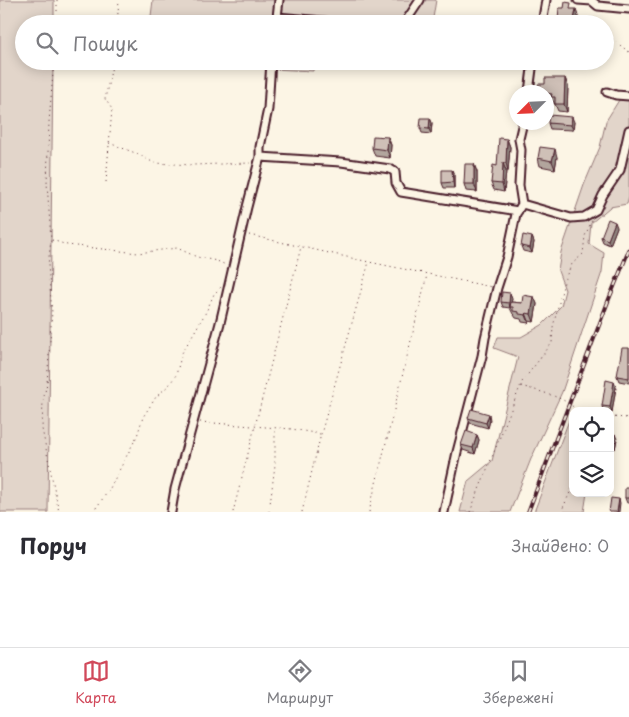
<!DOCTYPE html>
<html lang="uk">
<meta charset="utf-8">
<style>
:root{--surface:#fff;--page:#f7f7f7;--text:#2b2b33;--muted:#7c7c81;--line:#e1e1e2;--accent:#d1495b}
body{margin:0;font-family:"Playpen Sans",sans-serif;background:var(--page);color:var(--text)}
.controls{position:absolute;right:15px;bottom:15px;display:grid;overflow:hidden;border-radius:10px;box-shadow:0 2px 12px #0003}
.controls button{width:45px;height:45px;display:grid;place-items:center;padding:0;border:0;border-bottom:1px solid var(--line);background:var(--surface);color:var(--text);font:25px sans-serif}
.compass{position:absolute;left:509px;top:85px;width:45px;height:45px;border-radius:50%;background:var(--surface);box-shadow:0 2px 12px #0003;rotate:246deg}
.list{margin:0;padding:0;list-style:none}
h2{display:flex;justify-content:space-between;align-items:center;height:65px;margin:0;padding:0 20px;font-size:21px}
h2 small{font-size:16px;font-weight:400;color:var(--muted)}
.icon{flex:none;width:28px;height:28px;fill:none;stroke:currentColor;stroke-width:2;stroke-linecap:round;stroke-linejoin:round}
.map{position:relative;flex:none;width:629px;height:512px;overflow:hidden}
.search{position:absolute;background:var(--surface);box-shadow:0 2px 12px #0003;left:15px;right:15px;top:15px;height:55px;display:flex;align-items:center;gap:12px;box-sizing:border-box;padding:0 18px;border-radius:28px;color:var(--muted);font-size:19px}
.sheet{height:135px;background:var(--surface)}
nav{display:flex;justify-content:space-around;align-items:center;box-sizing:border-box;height:70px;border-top:1px solid var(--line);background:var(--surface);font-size:14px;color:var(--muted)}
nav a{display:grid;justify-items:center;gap:2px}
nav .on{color:var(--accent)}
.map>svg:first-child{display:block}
.green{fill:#e2d5ca;stroke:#967a7a}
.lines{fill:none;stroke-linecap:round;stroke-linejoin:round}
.minor-casing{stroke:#4a1f2b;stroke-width:11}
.path{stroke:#4a1f2b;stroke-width:1;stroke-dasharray:1 4;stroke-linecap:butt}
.minor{stroke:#fcf5e5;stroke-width:7}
.rail-casing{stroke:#4a1f2b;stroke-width:4}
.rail{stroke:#fcf5e5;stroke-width:2;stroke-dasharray:5.5;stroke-linecap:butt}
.wall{fill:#b2a59d;stroke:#4a1f2b}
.shaded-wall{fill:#918680;stroke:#4a1f2b}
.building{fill:#cfc0b7;stroke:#4a1f2b}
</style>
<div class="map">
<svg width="629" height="512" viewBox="0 0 629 512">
<rect width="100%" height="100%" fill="#fcf5e5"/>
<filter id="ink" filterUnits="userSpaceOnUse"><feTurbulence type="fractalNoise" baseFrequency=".02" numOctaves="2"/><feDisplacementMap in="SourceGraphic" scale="10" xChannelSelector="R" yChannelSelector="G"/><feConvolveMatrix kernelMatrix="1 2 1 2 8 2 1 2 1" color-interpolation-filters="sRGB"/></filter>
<g filter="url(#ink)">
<path class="green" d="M0,0H54V24H24V61H53L48,512H0Z
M153,0H436L432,24H278V20L271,19L213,24H150Z
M273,61H314L313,71L272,69Z
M619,100H629V197L627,204L610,207L591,223L589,244L604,253L602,272L562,392L531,459L510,512H460L468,481L492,461L518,357L494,348L498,337H521L542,325L561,306L565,290L558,271L561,252L584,185L600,147L606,121Z
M571,415L573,416V493H587L584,512H534Z"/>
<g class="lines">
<defs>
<path id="minor" d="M578,0L592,1L598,6L629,9
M277,17L279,0
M276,24L277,17L357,24
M404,24L420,0
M542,24L546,0
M529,92L533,61
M607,92L616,95L629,96
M260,157L341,162L390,169L395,172L396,183L401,192L518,211
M522,204L571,218L584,217L596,210L603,195L620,170L629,130
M171,512L175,489L220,323L247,207L260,157V147L268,109L271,61
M444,512L457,452L482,356L485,338L497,288L507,257L516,214L522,204L519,185L521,150L519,139L523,122"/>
</defs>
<use href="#minor" class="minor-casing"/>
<path class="path" d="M57,0V24
M117,24L119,0
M612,39L629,52
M54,61L49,122L47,183L51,240L48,265L52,312L47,383L43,401L42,429L59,512
M109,143L138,154L154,163L193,165L250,163
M106,182L112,109L105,99L113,61
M249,235L369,262L492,287
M52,240L67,245L138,253L177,248L197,257L217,261L226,265
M521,386C537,391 567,397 577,411
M610,417L629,418
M200,422L292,429L320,434
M93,512L109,490L137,436L143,417L156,397L169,385L176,375L182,353L206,312L214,294L221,287
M233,512L301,247
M269,512L275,465V431
M302,512L321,434L369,262
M369,512L427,275
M470,512L522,382L552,343L553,327L565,278L572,264L583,254L585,236L592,220
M561,512L573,486"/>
<use href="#minor" class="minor"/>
<defs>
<path id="rail" d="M528,512L609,299L629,250"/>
</defs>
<use href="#rail" class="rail-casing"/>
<use href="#rail" class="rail"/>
</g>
<path class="wall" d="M540,61H560V65L541,63Z
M565,78L568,86L567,112L558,111L555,104H554L553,101L546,100V92Z
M430,118L432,123L431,134L422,133L420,128Z
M574,122L573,130L550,129L548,123Z
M388,137L391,145L390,158L375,156L372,148Z
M507,139L510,147L508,171H506L504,192L494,190L491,183Z
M557,157L555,169L540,166L538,158Z
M474,164L477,172V192L466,191L464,184Z
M452,170L454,175V188H444L442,183Z
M617,227L610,245L603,242L601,237Z
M532,237L534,242L532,253L523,251L521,246Z
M534,297L537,304L534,322L529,321V323L522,322L521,319L516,318L514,315L513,314L510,308L503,307L501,302L512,299L511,302L522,303Z
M629,348V383L619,381L617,376Z
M616,387L612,412H610V411H603L602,406Z
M468,418L490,420L488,428L470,423Z
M610,434L617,439L615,449L610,448Z
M477,435L479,440L475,454L463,450L461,445Z
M629,488V503H627L625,498Z"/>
<path class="shaded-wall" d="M576,9L579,20V24L574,20Z
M565,78L568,86L567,112L564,104Z
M572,117L574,122L573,130L571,125Z
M430,118L432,123L431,134L429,129Z
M388,137L391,145L390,158L387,150Z
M507,139L510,147L508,171L506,163Z
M555,149L557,157L555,169L552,161Z
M503,163L506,171L504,192L502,184Z
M474,164L477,172V192L474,184Z
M452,170L454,175V188L453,182Z
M615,222L617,227L610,245L608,240Z
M532,237L534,242L532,253L530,248Z
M510,293L512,299L510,308L509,303Z
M534,297L537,304L534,322L531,314Z
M526,313L529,321V323L526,315Z
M614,382L616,387L612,412L610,407Z
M489,414L490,420L488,428L486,423Z
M615,434L617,439L615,449L613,443Z
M477,435L479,440L475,454L473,448Z
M619,499L620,503L619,512H617Z"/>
<path class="building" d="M565,2L571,3L570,9H576L574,20L580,21V24H552V19H558L559,8H564Z
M545,78H565L564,104H555V97H551L552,94L546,93V92H538V84H545Z
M549,115L572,117L571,125L548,123Z
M421,118H430L429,129L420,128Z
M373,136L388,137L387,150L372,148Z
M499,138L507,139L506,163H503L502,184L491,183L493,165L497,166Z
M540,147L555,149L552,161L538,158Z
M465,164H474V184H464Z
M442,170H452L453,182L442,183Z
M608,219L615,222L608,240L601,237Z
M523,235L532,237L530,248L521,246Z
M502,292L510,293L509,303L501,302Z
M523,295L534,297L531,314L526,313V315L519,314V312L513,311V307H510L511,302L522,303Z
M622,348H629V378L617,376Z
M606,380L614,382L610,407L602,406Z
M471,409L489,414L486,423L468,418Z
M466,431L477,435L473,448L461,445Z
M610,434H615L613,443H610Z
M625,488H629V498H625Z
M611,498L619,499L617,512H609Z"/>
</g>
</svg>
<div class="controls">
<button><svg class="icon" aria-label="locate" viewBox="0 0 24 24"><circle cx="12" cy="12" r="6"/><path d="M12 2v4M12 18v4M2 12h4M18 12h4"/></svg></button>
<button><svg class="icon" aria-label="layers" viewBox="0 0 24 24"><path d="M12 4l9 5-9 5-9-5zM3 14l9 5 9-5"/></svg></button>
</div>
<svg class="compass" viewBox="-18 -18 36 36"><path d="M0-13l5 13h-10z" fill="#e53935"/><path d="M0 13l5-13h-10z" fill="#7c7c81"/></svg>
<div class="search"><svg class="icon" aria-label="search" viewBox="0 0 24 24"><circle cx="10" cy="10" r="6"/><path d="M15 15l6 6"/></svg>Пошук</div>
</div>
<section class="sheet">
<h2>Поруч<small>Знайдено: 0</small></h2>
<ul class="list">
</ul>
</section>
<nav>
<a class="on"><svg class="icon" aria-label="map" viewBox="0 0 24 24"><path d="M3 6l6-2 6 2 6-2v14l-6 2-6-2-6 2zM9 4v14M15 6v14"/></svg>Карта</a>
<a><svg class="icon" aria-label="directions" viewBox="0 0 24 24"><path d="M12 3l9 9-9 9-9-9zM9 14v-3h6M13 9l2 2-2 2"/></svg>Маршрут</a>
<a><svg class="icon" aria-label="saved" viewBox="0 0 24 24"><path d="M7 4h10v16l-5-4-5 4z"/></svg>Збережені</a>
</nav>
